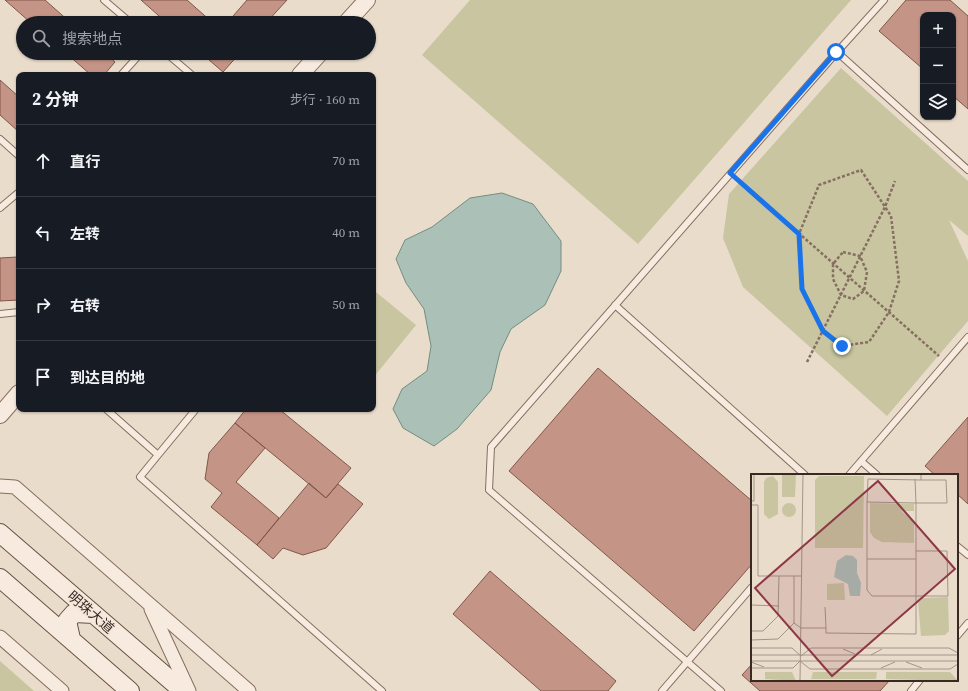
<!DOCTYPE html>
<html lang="zh">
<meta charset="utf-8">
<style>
:root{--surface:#171b24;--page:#242831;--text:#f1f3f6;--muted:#9ea1a6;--line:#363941}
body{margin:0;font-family:"Source Serif 4","Noto Sans SC",serif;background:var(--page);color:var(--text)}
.controls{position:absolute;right:12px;top:12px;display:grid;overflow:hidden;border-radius:8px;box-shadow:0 1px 3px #0004}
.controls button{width:36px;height:36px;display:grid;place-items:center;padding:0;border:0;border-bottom:1px solid var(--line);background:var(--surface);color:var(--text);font:20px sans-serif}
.stop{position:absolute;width:12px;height:12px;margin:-9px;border:3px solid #1a73e8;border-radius:50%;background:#fff}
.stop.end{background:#1a73e8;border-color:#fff;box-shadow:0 1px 4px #0008}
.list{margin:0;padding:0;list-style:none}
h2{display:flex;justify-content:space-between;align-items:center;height:52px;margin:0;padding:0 16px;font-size:17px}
h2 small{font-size:13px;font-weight:400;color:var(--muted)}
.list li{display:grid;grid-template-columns:26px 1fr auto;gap:12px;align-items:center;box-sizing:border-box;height:72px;padding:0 16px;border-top:1px solid var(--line)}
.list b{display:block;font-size:15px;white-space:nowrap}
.list em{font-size:13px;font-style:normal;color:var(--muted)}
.icon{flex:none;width:22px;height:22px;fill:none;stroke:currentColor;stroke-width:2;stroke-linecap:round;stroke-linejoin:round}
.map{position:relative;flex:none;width:968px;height:691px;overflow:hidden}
.search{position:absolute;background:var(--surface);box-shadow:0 1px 3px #0004;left:16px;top:16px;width:360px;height:44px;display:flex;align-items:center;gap:10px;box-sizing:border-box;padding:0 14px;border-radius:22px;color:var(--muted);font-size:15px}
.panel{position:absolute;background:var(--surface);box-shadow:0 1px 3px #0004;left:16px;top:72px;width:360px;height:340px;border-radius:8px}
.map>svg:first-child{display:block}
.green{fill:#c8c5a0}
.water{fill:#abc0b6;stroke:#728e82}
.building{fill:#c49586;stroke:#82564a}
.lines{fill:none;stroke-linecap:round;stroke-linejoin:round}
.service-casing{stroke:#866e61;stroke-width:8}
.minor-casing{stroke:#866e61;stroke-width:15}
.tertiary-casing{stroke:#866e61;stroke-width:18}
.secondary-casing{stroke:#685044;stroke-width:20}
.path{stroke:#866e61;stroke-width:2.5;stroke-dasharray:3 2;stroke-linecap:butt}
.service{stroke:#f6ebde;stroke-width:6}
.minor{stroke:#f6ebde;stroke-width:13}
.tertiary{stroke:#f6ebde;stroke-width:16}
.secondary{stroke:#f6ebde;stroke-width:18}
.route{stroke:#1a73e8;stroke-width:5}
.labels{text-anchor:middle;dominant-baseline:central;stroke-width:3.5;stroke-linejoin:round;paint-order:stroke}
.street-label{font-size:14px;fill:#382923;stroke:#f3e7da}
.inset-road{fill:none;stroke:#a39488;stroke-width:1}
.view{fill:#8e3847;fill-opacity:0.15;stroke:#8e3847;stroke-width:2}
.inset-edge{fill:none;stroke:#382923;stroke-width:2}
</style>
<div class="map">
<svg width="968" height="691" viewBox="0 0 968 691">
<rect width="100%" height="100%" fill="#eadccb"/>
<path class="green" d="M470,0H851L638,244L422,55Z
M841,68L968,181V236L949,220L968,261V321L887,416L743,287L723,238L729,194Z
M376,292L416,325L373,378V296Z
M0,661L34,691H0Z"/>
<path class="water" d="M502,193L533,204L561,241V271L545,305L511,329L500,352L491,390L457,429L434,446L403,428L393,409L402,389L427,371L431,346L424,309L406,283L396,259L405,240L432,227L470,198Z"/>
<path class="building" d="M5,0H45L71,23H31Z
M141,0H187L213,23H167Z
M247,0H287L266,23H227Z
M906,0H950L968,16V109L953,96V15H923V69L879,31Z
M66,53H105L115,62L104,75H91Z
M201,53H240L223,72Z
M0,80L19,97V132L0,115Z
M19,255V300L0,301V258L17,257Z
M598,368L752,501V564L694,631L509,471Z
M246,409H279L351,468L326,498L235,423Z
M968,417V504L957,494V475H935L925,466Z
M235,423L265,448L236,482L279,518L257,545L211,507L222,493L205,479L209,453Z
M309,483L326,498L338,484L363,504L326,548L303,555L283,548L273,559L257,545Z
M490,571L616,681L608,691H541L453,614Z
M752,664V680H890L880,691H760L742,675Z"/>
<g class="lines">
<defs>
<path id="service" d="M104,0L131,23
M837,52L884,0
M166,53L192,75
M121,75L141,53
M0,139L19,156
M0,208L19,192
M615,305L805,475
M0,314L19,312
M106,409L158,455L196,409
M158,455L140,477L382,691
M861,461L877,475
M849,475L968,337
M957,546L968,555
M957,636L968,623
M662,691L752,587
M721,691L489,490L491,447L837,52L968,170
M911,691L920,680"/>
<path id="minor" d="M0,486L15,487L249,691
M151,609L189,691
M0,637L62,691"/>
<path id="tertiary" d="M346,23L367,0
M300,75L320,53
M0,415L19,393"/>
<path id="secondary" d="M0,533L183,691
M0,578L130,691
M71,639L67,621L74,613L94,614"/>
</defs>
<use href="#service" class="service-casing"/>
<use href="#minor" class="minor-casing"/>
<use href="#tertiary" class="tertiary-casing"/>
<use href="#secondary" class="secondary-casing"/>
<path class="path" d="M861,170L891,216L899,281L889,312L869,342L842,346L823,331L802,289L799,234L819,185Z
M738,180L939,356
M843,252L860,256L867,272L864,291L853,299L841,295L833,279V264Z
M807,362L885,207L895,181"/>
<use href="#service" class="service"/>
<use href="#minor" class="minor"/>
<use href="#tertiary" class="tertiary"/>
<use href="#secondary" class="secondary"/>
</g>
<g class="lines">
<path class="route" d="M836,52L730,173L799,234L802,289L823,331L842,346"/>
</g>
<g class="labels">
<g class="street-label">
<text transform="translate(91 612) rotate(41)">明珠大道</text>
</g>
</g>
<g transform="translate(751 474)">
<rect width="207" height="207" fill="#eadccb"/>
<path d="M31,0H45L44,23H31ZM22,2L27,8V40L18,45L13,40V8L15,4ZM68,2H113L112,74H64V6ZM31 36a7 7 0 1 1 14 0a7 7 0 1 1-14 0ZM119,29L163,30V37H150L163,47V69L131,68L123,64L119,58ZM93,109L94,126H76V110ZM197,123L198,157L194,161L170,162L167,127L171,124ZM14,198H41L45,207L14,205ZM62,198H126L125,205H60ZM135,198H199L207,207L135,205Z" fill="#c8c5a0"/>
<path d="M95,81L102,82L106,86V99L110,109L109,122H99L97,110L83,103L86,87Z" fill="#abc0b6"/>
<path class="inset-road" d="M164,5L165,29H196L195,6H170M0,27H3V0M116,28L117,5L170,6V0M0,31H7V102H28L27,142L12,157H0M116,85H165M28,102H43M0,131L28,132M0,133V146M43,149L50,154H75L74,133M75,154V159L165,160V29L116,28V116L121,122H197L196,77H165M0,166L27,165L43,149V102H51M0,174H41L50,182L60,174H198L207,179M92,175L104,180M0,181H207M120,181L131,175M0,187H207M0,188L13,193M155,188L171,194M0,194H42L49,187L59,195H199L207,190M130,194L144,188M49,207L52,0"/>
<path class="view" d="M127,7L204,95L81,202L4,114Z"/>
<rect width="207" height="207" class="inset-edge"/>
</g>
</svg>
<div class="controls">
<button>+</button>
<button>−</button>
<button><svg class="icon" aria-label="layers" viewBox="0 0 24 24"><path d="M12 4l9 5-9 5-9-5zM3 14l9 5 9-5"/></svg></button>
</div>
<div class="stop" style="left:836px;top:52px"></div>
<div class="stop end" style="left:842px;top:346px"></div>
<div class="search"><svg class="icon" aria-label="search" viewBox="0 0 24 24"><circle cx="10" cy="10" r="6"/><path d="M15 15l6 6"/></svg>搜索地点</div>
<section class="panel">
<h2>2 分钟<small>步行 · 160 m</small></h2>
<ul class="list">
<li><svg class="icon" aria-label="ahead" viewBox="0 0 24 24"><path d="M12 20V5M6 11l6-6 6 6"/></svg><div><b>直行</b></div><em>70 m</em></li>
<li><svg class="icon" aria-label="left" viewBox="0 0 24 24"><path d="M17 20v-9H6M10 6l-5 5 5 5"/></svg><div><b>左转</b></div><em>40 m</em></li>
<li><svg class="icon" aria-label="right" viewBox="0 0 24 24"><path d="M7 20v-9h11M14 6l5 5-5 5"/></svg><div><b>右转</b></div><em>50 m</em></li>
<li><svg class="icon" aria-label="arrive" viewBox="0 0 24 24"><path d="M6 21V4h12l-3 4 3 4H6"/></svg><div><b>到达目的地</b></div></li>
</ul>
</section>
</div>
